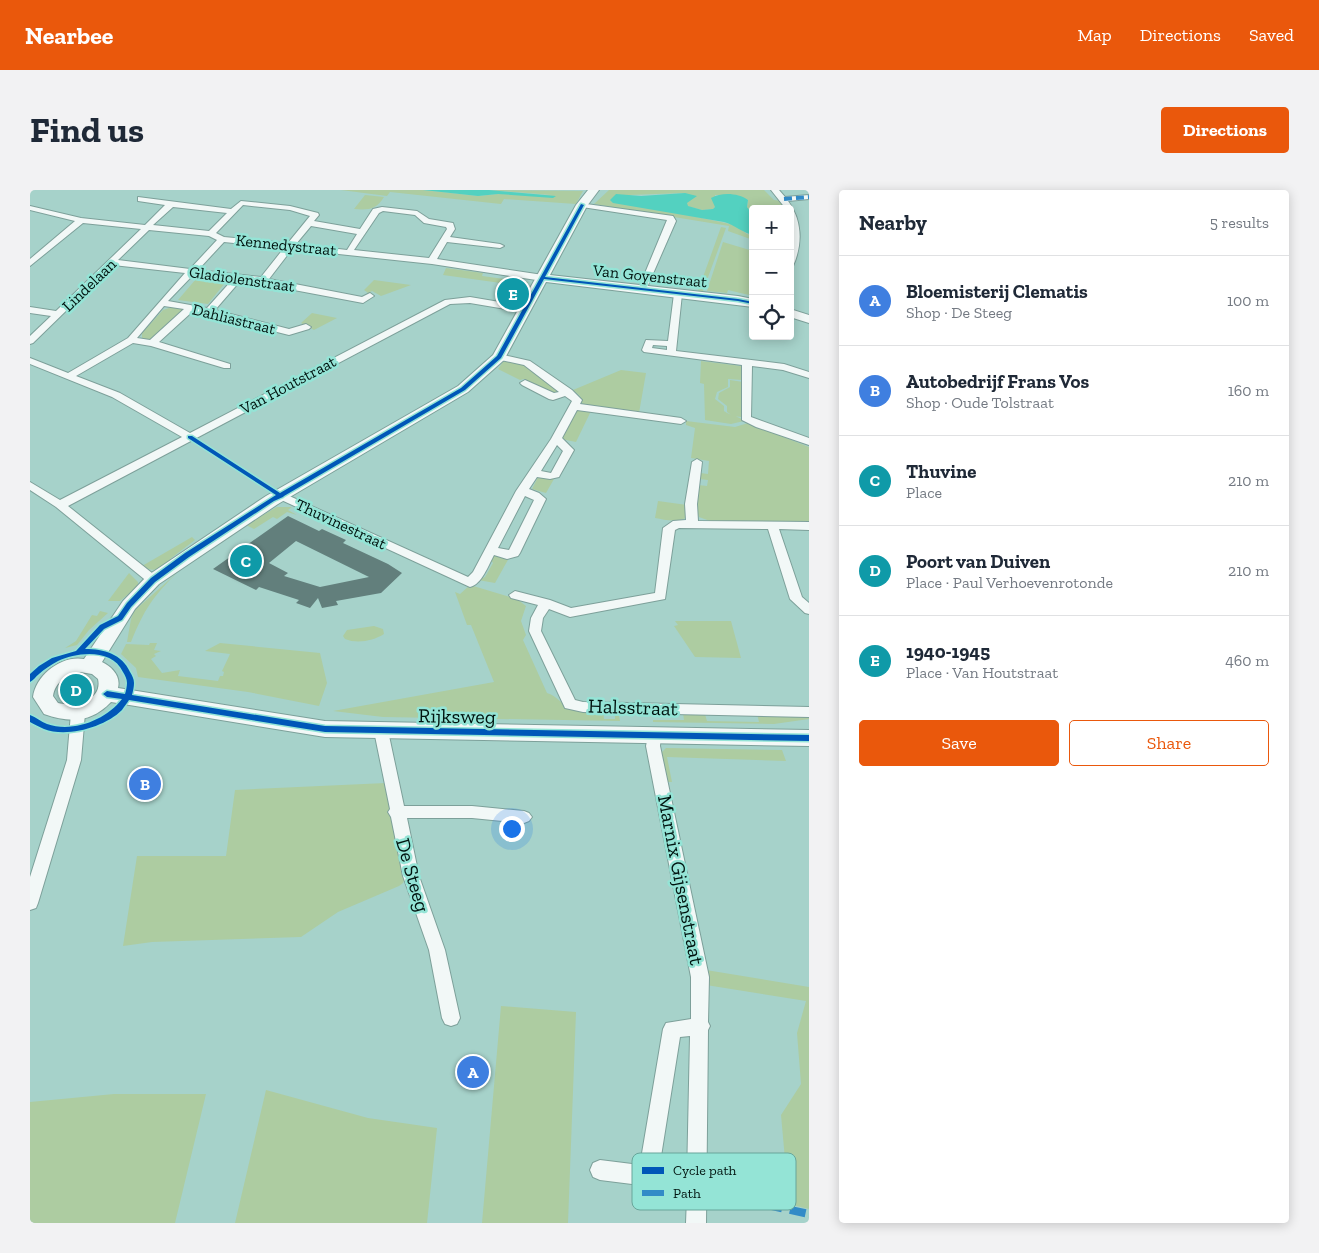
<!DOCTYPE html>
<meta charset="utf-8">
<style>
:root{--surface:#fff;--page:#f2f2f3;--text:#1f2937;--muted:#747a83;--line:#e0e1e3;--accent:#ea580c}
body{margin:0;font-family:"Zilla Slab",serif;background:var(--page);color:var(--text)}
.controls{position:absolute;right:15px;top:15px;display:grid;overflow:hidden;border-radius:5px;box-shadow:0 2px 12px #0003}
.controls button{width:45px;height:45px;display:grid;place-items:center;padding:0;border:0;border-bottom:1px solid var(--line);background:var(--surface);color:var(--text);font:25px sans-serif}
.you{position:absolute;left:481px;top:638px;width:18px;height:18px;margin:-12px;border:4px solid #fff;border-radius:50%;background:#1a73e8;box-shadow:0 0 0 8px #1a73e833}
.badge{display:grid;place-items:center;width:32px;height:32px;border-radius:50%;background:var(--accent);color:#fff;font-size:16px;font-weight:700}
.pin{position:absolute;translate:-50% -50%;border:2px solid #fff;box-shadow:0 1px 5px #0006}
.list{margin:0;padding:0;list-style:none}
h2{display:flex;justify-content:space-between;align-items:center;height:65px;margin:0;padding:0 20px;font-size:21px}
h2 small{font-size:16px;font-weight:400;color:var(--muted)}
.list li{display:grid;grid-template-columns:32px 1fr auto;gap:15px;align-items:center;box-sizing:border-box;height:90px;padding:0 20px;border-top:1px solid var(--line)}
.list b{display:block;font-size:19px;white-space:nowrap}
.list p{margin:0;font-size:16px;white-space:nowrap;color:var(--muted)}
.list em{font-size:16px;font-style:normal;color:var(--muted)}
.actions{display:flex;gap:10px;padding:15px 20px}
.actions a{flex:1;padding:11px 0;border:1px solid var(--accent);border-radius:5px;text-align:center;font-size:18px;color:var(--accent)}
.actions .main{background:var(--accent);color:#fff}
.icon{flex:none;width:28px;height:28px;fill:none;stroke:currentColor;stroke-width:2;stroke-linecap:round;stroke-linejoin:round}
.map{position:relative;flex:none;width:779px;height:1033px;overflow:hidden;border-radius:5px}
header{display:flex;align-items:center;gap:30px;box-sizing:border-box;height:70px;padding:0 25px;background:var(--accent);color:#fff}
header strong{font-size:24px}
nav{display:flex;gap:28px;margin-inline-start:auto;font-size:18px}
.intro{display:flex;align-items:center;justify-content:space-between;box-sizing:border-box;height:120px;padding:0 30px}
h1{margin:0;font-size:35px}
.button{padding:12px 22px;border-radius:5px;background:var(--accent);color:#fff;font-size:18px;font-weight:700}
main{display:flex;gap:30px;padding:0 30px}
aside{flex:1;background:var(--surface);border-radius:5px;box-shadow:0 2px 12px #0003}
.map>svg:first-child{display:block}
.green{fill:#adcca1}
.water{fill:#53d1c0}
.building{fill:#627f7c;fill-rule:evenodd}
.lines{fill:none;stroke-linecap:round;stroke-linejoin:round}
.street-casing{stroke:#7da09a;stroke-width:2}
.secondary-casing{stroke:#7da09a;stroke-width:2}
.street{fill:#f2f8f7;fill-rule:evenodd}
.secondary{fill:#f2f8f7;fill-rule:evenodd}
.quiet-far1{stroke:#328bc7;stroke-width:4;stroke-dasharray:8 4;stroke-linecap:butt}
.quiet{stroke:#328bc7;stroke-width:8;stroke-dasharray:16 8;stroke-linecap:butt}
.cycleway-casing{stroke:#94e4d6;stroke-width:3}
.cycleway{fill:#0057b8;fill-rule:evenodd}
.labels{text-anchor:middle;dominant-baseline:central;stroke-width:5;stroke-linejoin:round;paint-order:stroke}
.far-street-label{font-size:16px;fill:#00130f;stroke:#94e4d6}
.street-label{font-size:20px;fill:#00130f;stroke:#94e4d6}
.key{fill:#94e4d6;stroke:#68a59a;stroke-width:1}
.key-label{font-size:14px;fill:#00130f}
</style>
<header>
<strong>Nearbee</strong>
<nav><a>Map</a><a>Directions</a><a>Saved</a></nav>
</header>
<div class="intro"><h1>Find us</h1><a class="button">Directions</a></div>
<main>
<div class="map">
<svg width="779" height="1033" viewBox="0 0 779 1033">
<rect width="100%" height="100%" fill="#a6d2ca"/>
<path class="green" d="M311,0H393L448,6L468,4L523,5L459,0L553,1L546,14L474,9L471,14L360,2L357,6Z
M579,0H734L744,10L752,11L756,19H723V25L717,17L718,10L706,5H685V17L683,19L672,20L657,16L655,3L599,5L657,25L705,35L717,44L723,45V50L698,41L699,36L564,14Z
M335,5L354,7C346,20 338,20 324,19Z
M691,37L696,38L673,101H668Z
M693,52L723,61V106L698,100L697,103L677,101Z
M416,78L453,83L452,86L498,92L491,104H482L489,105L486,109L488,110L485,114L467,111L478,94L413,85Z
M166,89L195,93L178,114L148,110Z
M344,90L381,95L351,106L342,101L338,103L334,100Z
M139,118H151L154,121L124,149H112V143L133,120Z
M282,123L307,128L284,140L271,133Z
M481,171L496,174L530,200L529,203L524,204L494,189L490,190L468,179L473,172Z
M671,171L711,176L712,190L698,189V197L687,202L685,209L694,216V221C701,226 709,226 714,231L701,234L675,230L674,194L670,193Z
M591,180L616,183L609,223L553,216L550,206L543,200Z
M700,190L713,192L711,227L703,226L697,222V216L688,209L689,203L700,197Z
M551,219L561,221L546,252L531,249L546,221Z
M656,231L705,237L718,233L779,257V333L680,331L669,327L667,321L668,295L677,296L678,290L669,289L670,283L678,284L679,271L661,268L665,238L656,235Z
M512,286L524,289L516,303L502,299L508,287Z
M628,311L657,315V327C648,333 635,330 625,328Z
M247,317H262L258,320L267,325L257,322L247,329L243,327L224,339L216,335Z
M162,347L165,350L140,369L141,372C131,379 123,383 112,376Z
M464,365H476L479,368L465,393L448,390L455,387L463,373L461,370Z
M148,382C123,406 114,420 101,452H97L101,429L104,421Z
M99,383L108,392V396L90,411H78Z
M440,395L487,409L496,416L491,431L496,445L493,450L517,503C527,506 531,514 541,518C550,522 563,520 573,521L574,529H585V521H588L590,531L353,527L303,521L464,492L441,435H437L425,402L430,404Z
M70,421L78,423L59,440L47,455L35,458L46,451L62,425L67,426Z
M645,431H701L711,468L665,467L644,436L648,435Z
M344,436L353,439L354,444C343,451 327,454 315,449L313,446L317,440Z
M120,453H127L124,460L131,461L124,464L126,466L121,469L132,483L150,480L148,486L188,491L190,486H193L194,482L192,481L193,479L200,464L175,461L190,453L290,463L297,493L289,516L218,502L108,487L106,478L91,464L96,454L119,455Z
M674,521L677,531L729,532L727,524L779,526V529L744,534L623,532V530H654L653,523Z
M636,558L752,560L756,571L637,567L642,592H637L631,563Z
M356,593L377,684L373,693L369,696L308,722L271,747L122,752L93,756L107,666H196L205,600Z
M676,780L779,797V1019L759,1014L751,925L771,894L767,843L776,811L676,795Z
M471,816L546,822L538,1033H452Z
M236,900L338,928L407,938L397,1033H205Z
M84,904H176L145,1033H0V912Z"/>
<path class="water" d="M393,0H459L526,6L523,8L468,4L448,6Z
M655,3L667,6L657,13L658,16L672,20L683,19L685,17L681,8C692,2 708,3 718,10L717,17L723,25V45C713,43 705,35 694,32L583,13L580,10L586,4L611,6Z"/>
<path class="building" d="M258,326L289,341L292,339L316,350L313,353L358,374L372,383L351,403L306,411L308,415L292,418L288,408L280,418L266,413L269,410L229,397L226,400L183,379ZM266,351L339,387L290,397L254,386L258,383L239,373Z"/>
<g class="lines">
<defs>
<path id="street" d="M741,0H749L755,7L779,5V9L758,11C772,30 773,54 763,76H760V19H756Z
M108,7L201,19L211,11L260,16L288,23L289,25L284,31L330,39L343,19L352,17L387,21L399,29L423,33L425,39L420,47L470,54L474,56L470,58L417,52L407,69L513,85L517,88L513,91L402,74L262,59L239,89L332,107L340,103L344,106L333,113L211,90L185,120L259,139L276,134L281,137L279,139L259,145L163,121L129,152L200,174V178H194L121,156L103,153L46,186L90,203L160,243L415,110L440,107L494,116L498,119L494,122L440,113L420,114L38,316L127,387L129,390L127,393H119L26,317L0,300V292L30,310L152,247L82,207L0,174V168L38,183L98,148L155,83L83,75L3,153L0,154V146L21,126L0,123V117L26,121L111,39L53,33L0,76V69L45,31L0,20V16L51,28L115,35L135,15L108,11ZM213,15L260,20L280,26L258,53L194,47L186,43ZM143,17L197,23L179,41L123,35ZM353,21L385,25L394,33L416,37L417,39L399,68L324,60L349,23ZM281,36L327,44L317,60L266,54ZM119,40L179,46L187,50L160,79L88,70ZM194,52L254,58L231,87L168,80ZM164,84L203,89L177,118L138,111ZM134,116L154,119L120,150L107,148Z
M549,13L643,26L646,31L615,102L608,100L637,30L552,17L548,15Z
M648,101L652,104L646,161L754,174L779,182V188L753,180L722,176L721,227L779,248V255L726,237L712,230V175L614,162L612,160L616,150L638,151L644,104ZM623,155L637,156V160L622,158Z
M469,164L500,171L542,200L552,210L550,214L651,228L656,231L651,234L547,220L532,248L544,260L530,285L529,287L520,289L507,287L499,299L509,303L516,309L490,363L488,366L477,369L464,365C458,376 452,394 440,397L247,308L245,306L247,304H255L438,387L443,382L486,301L521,249L542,211L535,206L523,210L519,209L492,195L490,193L495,190L524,203L529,202L494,175L466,169L464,167ZM527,255L533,261L521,283L511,281ZM495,306L504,310L479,360L468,358Z
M667,269L672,272L667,314L668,331L779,332V340L749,339L772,407L779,413V424L775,423L760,409L738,339L649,338L645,340L635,409L540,427L519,419L513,428L511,441L545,510L553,512L779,517V527L553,522L535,518L499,441L501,428L508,415L481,408L479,405L485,401L520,410L541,418L625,403L633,338L643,331L656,330L655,314L662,272Z
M48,518L53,519L55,523L51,570L8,713L6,718L0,720V687L37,570L41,523L43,519Z
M351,536L356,537L358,541L374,616H442L494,621L499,623L502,627L499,631L494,633L442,628H377L389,686L415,760L430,828L427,834L421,836L415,834L412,828L399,760L373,686L361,627L358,622L360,619L344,541L346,537Z
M624,540L629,541L631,545L630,556L679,787L678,832L680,836L678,840L676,1033H656L657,1007L618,996L570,990L563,987L560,980L563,973L570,970L610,975L633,839L636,833L661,829V787L616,556L619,541ZM660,846L657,988L629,979L650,847Z"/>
<path id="secondary" d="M558,0H569L557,16L520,85L708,106L723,109V117L516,92L474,170L438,202L248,314L129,394L105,419L72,472C82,477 91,486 88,498L295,531L779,540V556L295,547L81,512C61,533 40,533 14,524L3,507C6,485 31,465 54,469L93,411L117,386L236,306L428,196L463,165L546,15ZM50,482L62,484L68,489C73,511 44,517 28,513L23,506C25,492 37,485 50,482Z
M760,119L779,125V133L760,127Z"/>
</defs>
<use href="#street" class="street-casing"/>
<use href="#secondary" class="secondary-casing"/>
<use href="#street" class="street"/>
<use href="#secondary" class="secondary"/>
<path class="quiet-far1" d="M754,9L779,7"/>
<path class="quiet" d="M666,1000L779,1024"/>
<defs>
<path id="cycleway" d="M551,14L554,15L515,87L708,109L723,112V114L708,111L514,89L471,168L435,200L254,306L253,307L244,311L159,367L125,392L101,417L92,430L74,439L55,459C74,459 92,464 100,482C102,485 104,489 104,493C104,497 103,501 102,505L295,536L779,545V551L295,542L99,510C97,513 94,517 92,520C75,537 37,548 14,539C9,537 4,534 0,532V525C6,527 11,532 17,534C43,543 76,530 92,509L77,507L73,504L77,501L95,504C96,501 97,496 97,493C97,489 95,485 93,482C82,458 47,462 28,471C21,475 14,479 9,484C5,487 4,490 0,492V484L9,476L22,468L46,461L70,435L88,426L97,413L121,388L155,363L246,305L158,248V246H162L250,303L431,198L467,166Z"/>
</defs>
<use href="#cycleway" class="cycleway-casing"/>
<use href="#cycleway" class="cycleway"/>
</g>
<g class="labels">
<g class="far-street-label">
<text transform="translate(256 55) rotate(6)">Kennedystraat</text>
<text transform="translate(620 86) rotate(6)">Van Goyenstraat</text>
<text transform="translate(212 89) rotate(8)">Gladiolenstraat</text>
<text transform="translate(59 95) rotate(-44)">Lindelaan</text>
<text transform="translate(204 129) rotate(14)">Dahliastraat</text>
<text transform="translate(258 195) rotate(-28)">Van Houtstraat</text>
<text transform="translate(311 334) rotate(25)">Thuvinestraat</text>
</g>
<g class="street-label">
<text transform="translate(603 517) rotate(2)">Halsstraat</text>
<text transform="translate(427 526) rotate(1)">Rijksweg</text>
<text transform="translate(383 685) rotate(74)">De Steeg</text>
<text transform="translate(651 690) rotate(79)">Marnix Gijsenstraat</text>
</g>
</g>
<rect x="602" y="963" width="164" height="57" rx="8" class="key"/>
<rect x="612" y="977" width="22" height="7" fill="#0057b8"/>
<rect x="612" y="1000" width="22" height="6" fill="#328bc7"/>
<g class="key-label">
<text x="643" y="985">Cycle path</text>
<text x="643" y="1008">Path</text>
</g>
</svg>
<div class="controls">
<button>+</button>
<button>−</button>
<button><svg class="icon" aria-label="locate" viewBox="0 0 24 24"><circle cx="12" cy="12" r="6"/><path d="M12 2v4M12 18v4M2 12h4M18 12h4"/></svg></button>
</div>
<div class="you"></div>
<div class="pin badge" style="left:443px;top:882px;background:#3f7fe0">A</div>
<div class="pin badge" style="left:115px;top:594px;background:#3f7fe0">B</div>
<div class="pin badge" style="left:216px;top:371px;background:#0f9aa8">C</div>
<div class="pin badge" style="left:46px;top:500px;background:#0f9aa8">D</div>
<div class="pin badge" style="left:483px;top:104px;background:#0f9aa8">E</div>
</div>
<aside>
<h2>Nearby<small>5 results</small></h2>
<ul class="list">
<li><span class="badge" style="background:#3f7fe0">A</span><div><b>Bloemisterij Clematis</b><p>Shop · De Steeg</p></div><em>100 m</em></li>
<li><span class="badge" style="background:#3f7fe0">B</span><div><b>Autobedrijf Frans Vos</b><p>Shop · Oude Tolstraat</p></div><em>160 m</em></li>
<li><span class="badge" style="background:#0f9aa8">C</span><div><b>Thuvine</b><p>Place</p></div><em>210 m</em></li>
<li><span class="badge" style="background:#0f9aa8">D</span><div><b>Poort van Duiven</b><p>Place · Paul Verhoevenrotonde</p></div><em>210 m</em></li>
<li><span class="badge" style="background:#0f9aa8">E</span><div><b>1940-1945</b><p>Place · Van Houtstraat</p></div><em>460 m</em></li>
</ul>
<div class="actions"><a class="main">Save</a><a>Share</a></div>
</aside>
</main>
